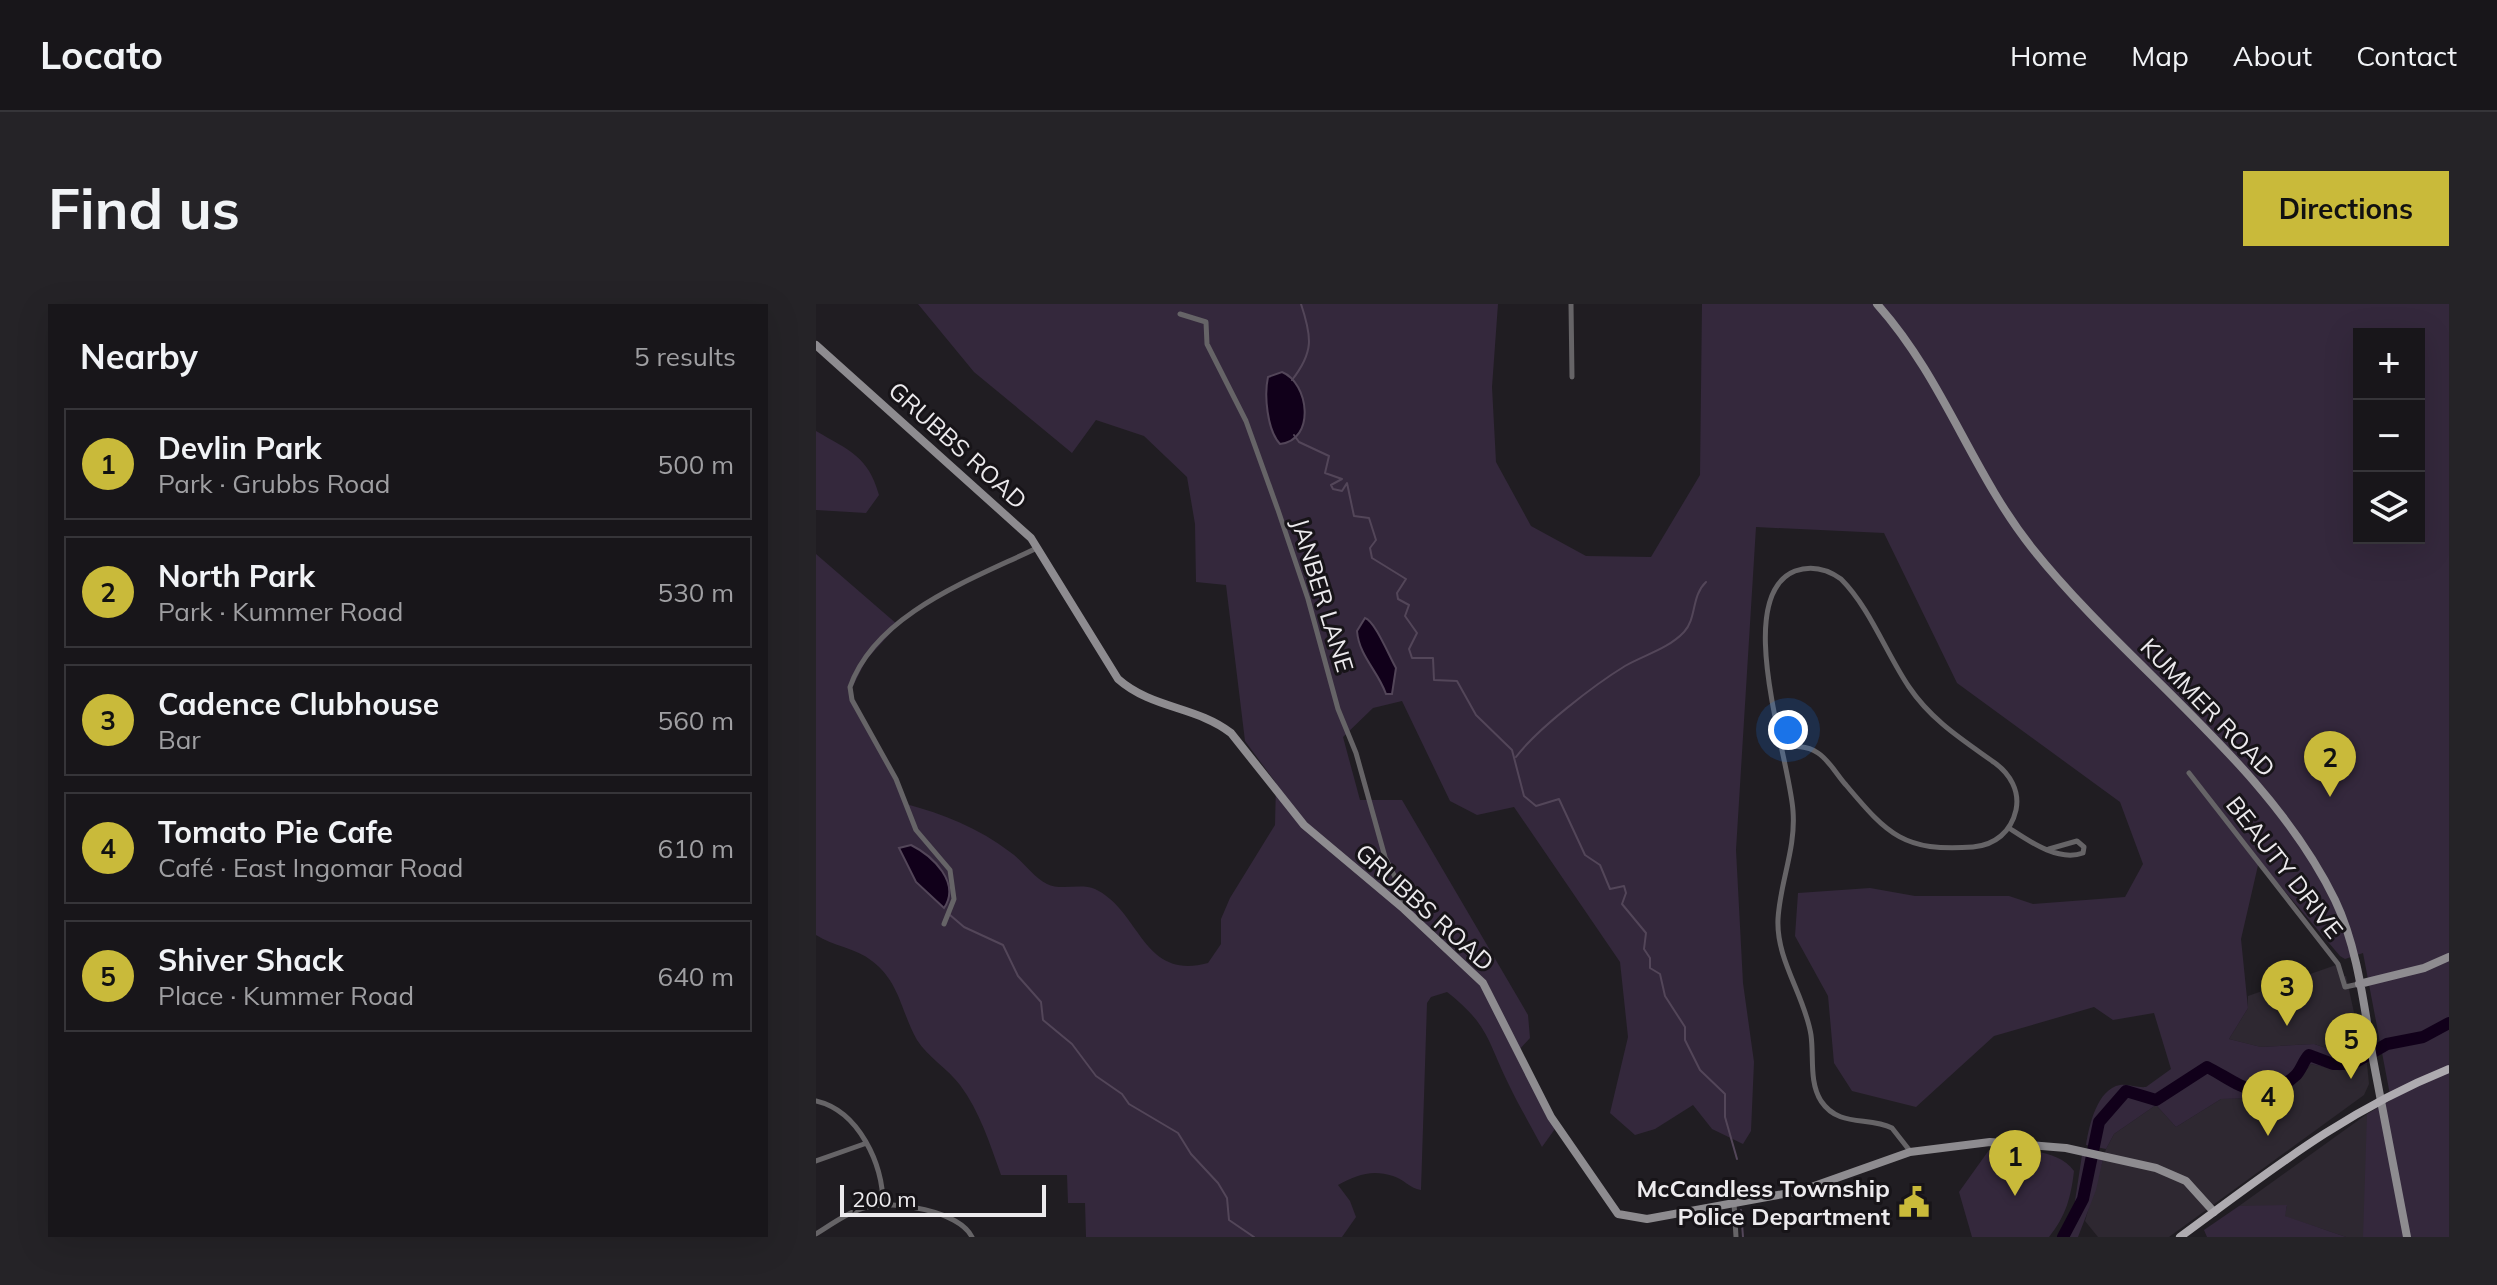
<!DOCTYPE html>
<meta charset="utf-8">
<style>
:root{--surface:#18161a;--page:#252327;--text:#f1f3f6;--muted:#9f9fa2;--line:#363539;--accent:#c9ba3a}
body{margin:0;font-family:Mulish,sans-serif;background:var(--page);color:var(--text)}
.controls{position:absolute;right:24px;top:24px;display:grid;overflow:hidden;border-radius:0px;box-shadow:0 8px 32px #0002}
.controls button{width:72px;height:72px;display:grid;place-items:center;padding:0;border:0;border-bottom:2px solid var(--line);background:var(--surface);color:var(--text);font:40px sans-serif}
.scale{position:absolute;left:24px;bottom:20px;width:206px;box-sizing:border-box;padding-left:8px;border:4px solid #eceaed;border-top:0;font-size:22px;line-height:28px;white-space:nowrap;color:#eceaed;-webkit-text-stroke:6px #171418;paint-order:stroke}
.you{position:absolute;left:972px;top:426px;width:28px;height:28px;margin:-20px;border:6px solid #fff;border-radius:50%;background:#1a73e8;box-shadow:0 0 0 12px #1a73e833}
.badge{display:grid;place-items:center;width:52px;height:52px;border-radius:50%;background:var(--accent);color:#111;font-size:26px;font-weight:700}
.pin{position:absolute;translate:-50% -66px;filter:drop-shadow(0 2px 4px #0008)}
.pin::after{content:'';position:absolute;top:42px;width:28px;height:24px;background:inherit;clip-path:polygon(0 0,100% 0,50% 100%)}
.list{margin:0;padding:0;list-style:none}
h2{display:flex;justify-content:space-between;align-items:center;height:104px;margin:0;padding:0 32px;font-size:34px}
h2 small{font-size:26px;font-weight:400;color:var(--muted)}
.list li{display:grid;grid-template-columns:52px 1fr auto;gap:24px;align-items:center;box-sizing:border-box;height:112px;margin:0 16px 16px;padding:0 16px;border:2px solid var(--line);border-radius:0px}
.list b{display:block;font-size:30px;white-space:nowrap}
.list p{margin:0;font-size:26px;white-space:nowrap;color:var(--muted)}
.list em{font-size:26px;font-style:normal;color:var(--muted)}
.icon{flex:none;width:44px;height:44px;fill:none;stroke:currentColor;stroke-width:2;stroke-linecap:round;stroke-linejoin:round}
.map{position:relative;flex:none;width:1633px;height:933px;overflow:hidden;border-radius:0px}
header{display:flex;align-items:center;gap:48px;box-sizing:border-box;height:112px;padding:0 40px;background:var(--surface);border-bottom:2px solid var(--line)}
header strong{font-size:38px}
nav{display:flex;gap:44px;margin-inline-start:auto;font-size:28px}
.intro{display:flex;align-items:center;justify-content:space-between;box-sizing:border-box;height:192px;padding:0 48px}
h1{margin:0;font-size:56px}
.button{padding:20px 36px;border-radius:0px;background:var(--accent);color:#111;font-size:28px;font-weight:700}
main{display:flex;gap:48px;padding:0 48px}
aside{flex:1;background:var(--surface);border-radius:0px;box-shadow:0 8px 32px #0002}
.map>svg:first-child{display:block}
.built{fill:#2e2831}
.green{fill:#34283c;fill-rule:evenodd}
.water{fill:#11001a;stroke:#534659;stroke-width:2}
.lines{fill:none;stroke-linecap:round;stroke-linejoin:round}
.stream{stroke:#534659;stroke-width:2}
.river{stroke:#11001a;stroke-width:12}
.street{stroke:#666467;stroke-width:5}
.secondary{stroke:#8e8c90;stroke-width:8}
.primary{stroke:#aeabb0;stroke-width:8}
.labels{text-anchor:middle;dominant-baseline:central;stroke-width:6;stroke-linejoin:round;paint-order:stroke}
.street-label{font-size:24px;fill:#eceaed;stroke:#171418}
.poi-label{font-size:24px;font-weight:bold;fill:#eceaed;stroke:#171418;text-anchor:end}
</style>
<header>
<strong>Locato</strong>
<nav><a>Home</a><a>Map</a><a>About</a><a>Contact</a></nav>
</header>
<div class="intro"><h1>Find us</h1><a class="button">Directions</a></div>
<main>
<aside>
<h2>Nearby<small>5 results</small></h2>
<ul class="list">
<li><span class="badge">1</span><div><b>Devlin Park</b><p>Park · Grubbs Road</p></div><em>500 m</em></li>
<li><span class="badge">2</span><div><b>North Park</b><p>Park · Kummer Road</p></div><em>530 m</em></li>
<li><span class="badge">3</span><div><b>Cadence Clubhouse</b><p>Bar</p></div><em>560 m</em></li>
<li><span class="badge">4</span><div><b>Tomato Pie Cafe</b><p>Café · East Ingomar Road</p></div><em>610 m</em></li>
<li><span class="badge">5</span><div><b>Shiver Shack</b><p>Place · Kummer Road</p></div><em>640 m</em></li>
</ul>
</aside>
<div class="map">
<svg width="1633" height="933" viewBox="0 0 1633 933">
<rect width="100%" height="100%" fill="#201d22"/>
<path class="built" d="M1520,661L1525,673L1530,672L1544,736L1528,746L1519,747L1498,740L1445,743L1413,735L1432,704V692Z
M1495,760L1527,767L1551,760L1553,780L1548,791L1353,933H1282L1269,917L1290,845L1298,830L1340,801L1360,823L1405,795L1444,794L1482,776Z
M1551,810L1556,811L1586,933H1530L1468,912L1471,902H1423Z"/>
<path class="green" d="M102,0H682L676,83L680,158L715,222L770,252L835,253L884,171L886,0H1633V933H1547L1551,810L1575,796L1547,649L1529,655L1524,652L1443,557L1425,635L1432,704L1413,735L1445,743L1498,740L1519,747L1528,746L1546,734L1551,760L1527,767L1495,760L1471,787L1444,794L1405,795L1360,823L1340,801L1298,830L1290,845L1270,841C1273,822 1281,785 1304,781C1312,780 1322,784 1330,783L1355,765L1338,709L1297,716L1278,703L1178,732L1100,803L1036,787L1018,759L1012,692L979,632L982,589L1054,584L1099,592H1193L1217,600L1309,593L1327,560L1304,498L1141,379L1068,229L940,223L920,546L927,679L938,758L935,827L927,840L896,825L877,801L839,825L819,831L794,809L812,733L804,658L698,503L661,511L634,497L586,397L557,404L527,433L544,496H586L712,711L714,734L703,746L741,822L726,843C715,822 703,802 693,781C671,736 673,721 631,688L615,693L611,699L605,886C593,884 588,875 577,872C556,865 540,871 522,881L534,897L540,913L526,933H270L269,899H252L251,871H185C174,840 164,808 144,781C132,765 112,753 101,736C85,708 84,678 56,657C40,644 17,642 0,631V250L82,321L50,356L34,388L90,500C127,510 163,524 194,548C207,557 217,573 231,580C244,587 265,579 279,585C325,607 326,677 392,659L405,640V615L414,594L459,521L460,479L429,437L410,281L380,278L379,220L371,173L328,132L280,116L256,149L158,68ZM1543,30H1603V234H1543Z
M0,127C34,147 52,152 63,191L50,209L0,206Z
M1173,846C1198,845 1242,844 1258,867C1255,893 1250,912 1233,933H1156L1143,888Z
M1266,851L1287,855L1280,886L1262,933H1246L1257,910Z
M1471,901L1469,912L1530,933H1391L1388,926L1423,902Z"/>
<path class="water" d="M466,68C493,79 500,136 464,140C451,126 448,91 452,73Z
M549,314C559,317 573,352 580,364L576,390H570C562,367 543,352 541,327Z
M95,541C117,552 145,579 128,604L100,578L83,544Z"/>
<g class="lines">
<path class="stream" d="M476,76C498,48 496,33 485,0
M478,131L483,138L513,152L509,169L526,175L515,181L517,185L526,187L531,179L538,212L553,214L560,236L554,244L556,254L590,275L581,289L582,295L593,301L589,312L601,329L593,345L596,354H617L618,376L641,377L660,411L696,446L708,492L720,502L743,495L769,551L784,561L794,585L808,582L810,589L806,600L830,629L828,645L834,654V664L844,670L849,692L869,723V736L884,766L909,790V813L921,855
M700,453C721,425 778,381 809,362C828,351 852,345 868,328C881,314 875,292 890,278
M134,611L148,623L187,641L202,672L225,698L227,716L256,740L280,772L306,790L313,800L362,829L375,850L402,879L411,894L413,916L438,933
M925,906L927,933"/>
<path class="river" d="M1247,933L1267,895L1283,818L1310,787L1340,796L1391,763C1421,778 1445,804 1479,772C1485,767 1487,757 1493,751L1517,760H1536L1571,740L1607,733L1633,719"/>
<path class="street" d="M755,0L756,73
M364,10L390,18L391,40L430,117L462,206L492,295L522,405L540,449L569,553L584,583L588,604
M966,444C979,442 990,441 1002,449C1013,456 1021,471 1030,481C1072,531 1088,548 1157,543C1179,541 1195,528 1200,506C1204,487 1194,470 1179,459C1147,436 1116,417 1093,383C1070,349 1054,304 1025,275C1011,265 996,261 979,267C915,293 974,455 977,507C980,545 964,578 962,615C960,656 989,692 995,731C998,753 993,778 1005,797C1023,824 1052,812 1076,824L1094,847
M1373,469L1522,660L1529,683L1543,680
M1193,524C1213,537 1242,558 1267,549L1268,543L1261,537L1233,545
M128,620L138,595L134,566L100,526L80,475L36,396L34,383C60,309 157,275 221,244
M0,797C43,807 67,860 67,901
M0,857L48,840
M918,899L920,933
M0,930C16,920 32,908 51,903C78,896 143,907 156,933"/>
<path class="secondary" d="M1061,0C1128,75 1155,167 1216,244C1310,362 1453,460 1519,596C1542,644 1548,703 1557,755C1568,814 1580,873 1591,933
M0,41L215,234L302,375C336,405 380,402 415,429L488,521L588,605L667,679L735,813L802,910L831,915L984,887L1094,848L1174,838L1250,844L1340,864L1370,877L1398,908
M1543,680L1608,664L1633,653"/>
<path class="primary" d="M1364,933C1454,867 1528,807 1633,765"/>
</g>
<defs>
<symbol id="civic-bare" viewBox="-9 -9 18 18"><path d="M-.6-6.5H3V-4.5H.6V-3L4-1V1h2V6H-6V1h2V-1L-.6-3ZM-1.2 2.5V6h2.4V2.5Z" fill="#c9ba3a" stroke="#171418" stroke-width="2.5" paint-order="stroke"/></symbol>
</defs>
<g fill-rule="evenodd">
<use href="#civic-bare" x="1076" y="876" width="44" height="44"/>
</g>
<g class="labels">
<g class="street-label">
<text transform="translate(142 141) rotate(42)">GRUBBS ROAD</text>
<text transform="translate(507 291) rotate(73)">JANBER LANE</text>
<text transform="translate(1392 403) rotate(46)">KUMMER ROAD</text>
<text transform="translate(1469 563) rotate(52)">BEAUTY DRIVE</text>
<text transform="translate(609 603) rotate(42)">GRUBBS ROAD</text>
</g>
<g class="poi-label">
<text x="1074" y="884">McCandless Township<tspan x="1074" dy="28">Police Department</tspan></text>
</g>
</g>
</svg>
<div class="controls">
<button>+</button>
<button>−</button>
<button><svg class="icon" aria-label="layers" viewBox="0 0 24 24"><path d="M12 4l9 5-9 5-9-5zM3 14l9 5 9-5"/></svg></button>
</div>
<div class="scale">200 m</div>
<div class="you"></div>
<div class="pin badge" style="left:1199px;top:892px">1</div>
<div class="pin badge" style="left:1514px;top:493px">2</div>
<div class="pin badge" style="left:1471px;top:722px">3</div>
<div class="pin badge" style="left:1452px;top:832px">4</div>
<div class="pin badge" style="left:1535px;top:775px">5</div>
</div>
</main>
